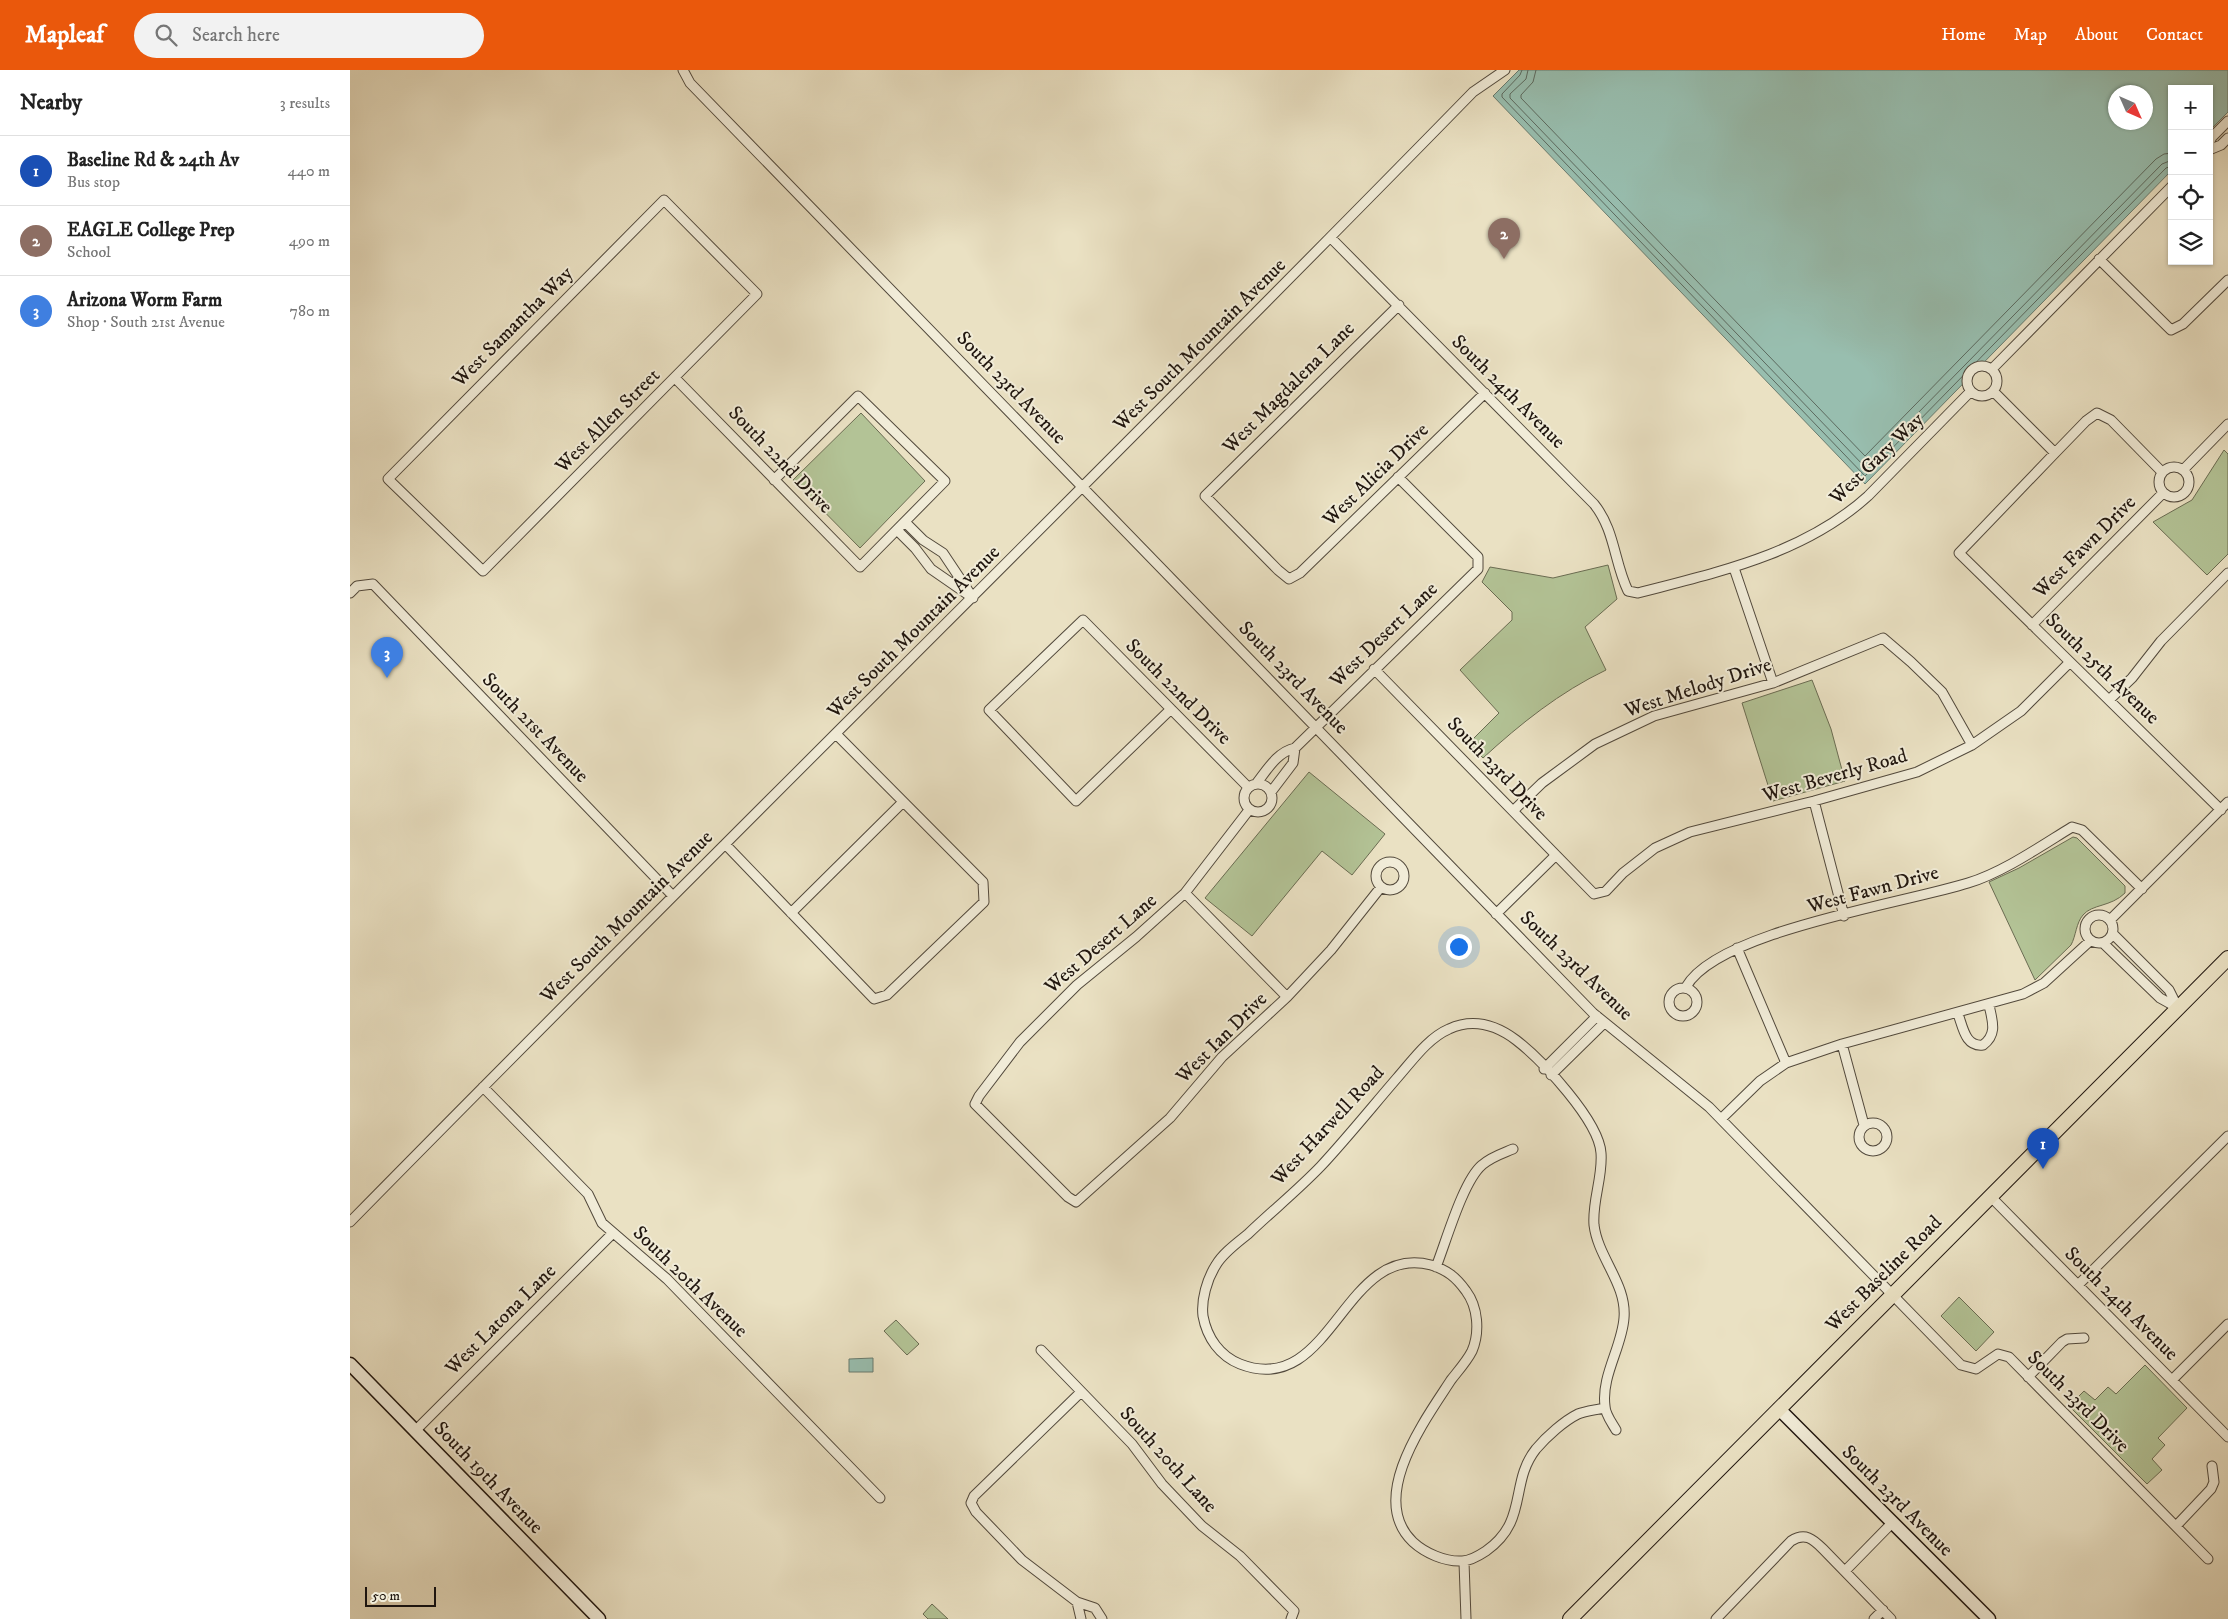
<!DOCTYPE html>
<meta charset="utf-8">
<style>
:root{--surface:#fff;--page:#f2f2f2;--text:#222;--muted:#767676;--line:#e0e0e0;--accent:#ea580c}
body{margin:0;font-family:"IM FELL DW Pica",serif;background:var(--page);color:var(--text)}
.controls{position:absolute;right:15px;top:15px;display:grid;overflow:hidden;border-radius:0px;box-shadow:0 1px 4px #0004}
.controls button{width:45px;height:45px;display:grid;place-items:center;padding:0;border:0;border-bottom:1px solid var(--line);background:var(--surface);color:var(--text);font:25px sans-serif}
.compass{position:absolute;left:1758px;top:15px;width:45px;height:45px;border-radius:50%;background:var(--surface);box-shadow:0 1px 4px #0004;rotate:135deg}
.scale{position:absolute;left:15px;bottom:12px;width:71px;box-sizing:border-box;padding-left:5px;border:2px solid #20160f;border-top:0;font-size:14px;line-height:18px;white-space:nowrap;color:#20160f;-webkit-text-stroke:4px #f1ecd8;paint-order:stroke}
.you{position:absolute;left:1108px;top:876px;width:18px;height:18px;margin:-12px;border:4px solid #fff;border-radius:50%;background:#1a73e8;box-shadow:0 0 0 8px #1a73e833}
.badge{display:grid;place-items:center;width:32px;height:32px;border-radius:50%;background:var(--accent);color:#fff;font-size:16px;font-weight:700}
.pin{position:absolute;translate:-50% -41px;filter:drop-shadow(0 1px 2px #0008)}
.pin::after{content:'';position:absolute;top:26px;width:18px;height:15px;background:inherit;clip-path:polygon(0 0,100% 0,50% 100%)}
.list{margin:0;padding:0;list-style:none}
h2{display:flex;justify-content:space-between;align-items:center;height:65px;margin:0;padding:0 20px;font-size:21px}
h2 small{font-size:16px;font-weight:400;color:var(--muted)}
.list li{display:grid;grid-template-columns:32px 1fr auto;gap:15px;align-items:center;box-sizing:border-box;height:70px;padding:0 20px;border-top:1px solid var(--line)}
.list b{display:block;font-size:19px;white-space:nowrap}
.list p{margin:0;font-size:16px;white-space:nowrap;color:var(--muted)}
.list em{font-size:16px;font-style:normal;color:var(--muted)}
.icon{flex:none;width:28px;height:28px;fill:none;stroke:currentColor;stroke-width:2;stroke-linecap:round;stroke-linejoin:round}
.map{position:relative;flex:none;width:1878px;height:1549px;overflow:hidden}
header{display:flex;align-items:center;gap:30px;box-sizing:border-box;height:70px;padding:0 25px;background:var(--accent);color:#fff}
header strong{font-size:24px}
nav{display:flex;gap:28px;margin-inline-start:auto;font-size:18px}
.search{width:350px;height:45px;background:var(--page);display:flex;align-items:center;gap:12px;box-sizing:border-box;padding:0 18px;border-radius:28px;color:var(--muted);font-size:19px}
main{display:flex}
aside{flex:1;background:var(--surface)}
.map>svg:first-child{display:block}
.green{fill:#b3c396;stroke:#6a6c52}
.water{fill:#98beaf;stroke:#687b6f;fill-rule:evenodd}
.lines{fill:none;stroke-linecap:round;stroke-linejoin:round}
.shore{stroke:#5c6a5f;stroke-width:1}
.street-casing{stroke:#52493c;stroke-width:11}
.secondary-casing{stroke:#20160f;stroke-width:15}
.primary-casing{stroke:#20160f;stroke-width:16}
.street{stroke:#f1ecd8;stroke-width:9}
.secondary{stroke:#f1ecd8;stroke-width:12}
.primary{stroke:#eae1c3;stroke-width:14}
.labels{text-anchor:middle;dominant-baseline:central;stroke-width:4;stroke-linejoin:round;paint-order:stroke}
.street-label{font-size:20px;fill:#20160f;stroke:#f1ecd8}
</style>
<header>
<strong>Mapleaf</strong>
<div class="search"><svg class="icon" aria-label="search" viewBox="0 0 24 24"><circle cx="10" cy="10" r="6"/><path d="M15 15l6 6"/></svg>Search here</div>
<nav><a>Home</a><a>Map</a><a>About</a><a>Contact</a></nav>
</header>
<main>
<aside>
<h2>Nearby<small>3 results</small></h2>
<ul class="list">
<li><span class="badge" style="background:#1a4fb4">1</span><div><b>Baseline Rd &amp; 24th Av</b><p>Bus stop</p></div><em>440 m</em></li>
<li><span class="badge" style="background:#8d6e63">2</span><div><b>EAGLE College Prep</b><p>School</p></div><em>490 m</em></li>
<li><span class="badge" style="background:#3f7fe0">3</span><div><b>Arizona Worm Farm</b><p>Shop · South 21st Avenue</p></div><em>780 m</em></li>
</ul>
</aside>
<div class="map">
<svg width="1878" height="1549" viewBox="0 0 1878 1549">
<rect width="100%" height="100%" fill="#eae1c3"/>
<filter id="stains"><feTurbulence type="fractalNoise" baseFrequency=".004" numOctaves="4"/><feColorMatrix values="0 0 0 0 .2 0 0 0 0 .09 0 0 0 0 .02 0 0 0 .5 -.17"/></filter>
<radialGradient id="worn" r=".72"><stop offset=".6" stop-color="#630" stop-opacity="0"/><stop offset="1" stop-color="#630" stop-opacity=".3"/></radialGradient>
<path class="green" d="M511,343L575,411L510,478L443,410Z
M1874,380L1878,384V484L1857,505L1803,452L1842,430Z
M1258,495L1267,529L1235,557L1256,600C1210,622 1170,654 1133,688L1119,673L1149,643L1110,600L1162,550V542L1132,512L1140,497L1203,508Z
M1462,610L1481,659L1495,711L1423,731L1392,633Z
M959,702L1035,764L1002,805L972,781L902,866L855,828Z
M1723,767L1727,768L1775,816V823C1761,837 1742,834 1733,845C1726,853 1726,866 1721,875L1685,910L1639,812L1669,798Z
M1609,1227L1644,1262L1626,1281L1591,1246Z
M546,1250L569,1274L557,1285L534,1261Z
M1795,1295L1837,1338L1808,1368L1815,1375L1802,1389L1812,1400L1797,1414L1719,1336L1734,1321L1745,1330L1758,1317L1766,1324Z
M582,1534L598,1549H578L573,1544Z"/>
<path class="water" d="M1169,0H1878V42L1859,61V19H1822V100L1515,414L1143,26ZM1766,22H1796V52H1766Z
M523,1288V1302H499V1289Z"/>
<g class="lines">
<path class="shore" d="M1172,0L1170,5L1152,24V27L1515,406L1816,98L1822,96
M1178,0L1176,9L1160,24V28L1515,397L1812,94L1822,90
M1186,0L1183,12L1171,25V28L1515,386L1806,89L1814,84L1822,83"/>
<defs>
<path id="street" d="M333,0L340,13L1243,943L1359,1037L1611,1295L1626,1299L1648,1284L1659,1287L1858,1489
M1859,73L1862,67L1878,51
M1859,80L1871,75L1878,68
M314,130L407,224L133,501L38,409Z
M981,168L1244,434C1265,460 1264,492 1278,521L1288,523C1368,502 1454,484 1518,426L1621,321
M1749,189L1821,260L1833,254L1878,210
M1049,235L855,426L928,500L939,509L950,503L1135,323
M1617 311a15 15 0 1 1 30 0a15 15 0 1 1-30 0Z
M1642,299L1822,116
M325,308L510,497L595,411L508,326L424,410
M1643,321L1705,383
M1809 412a15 15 0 1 1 30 0a15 15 0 1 1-30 0Z
M1833,400L1878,354
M1812,402L1761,350L1747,343L1736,351L1705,383L1609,483L1871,740
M556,453L573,470L593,483L623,528
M548,461L565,478L581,499L620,526
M1384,498L1423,613
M0,523L7,516L23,514L323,826
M1682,555L1813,423
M1024,599L1244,824L1256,821L1273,803L1305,778L1340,762L1464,731L1567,702L1622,675L1671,641L1720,592
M1759,630L1782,608L1811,571L1878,503
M821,639L726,731L639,640L733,550L898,717
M894 728a14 14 0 1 1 28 0a14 14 0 1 1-28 0Z
M906,714C917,700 927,682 945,678L1128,499V487L1048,407
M921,722L943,693L945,678
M1464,731L1494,846
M899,740L835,823L786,867L727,915L670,972L629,1026L625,1034L718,1127L726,1132L820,1048L872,987L937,927L981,880L1031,817
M1163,741L1192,713L1245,674L1304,646L1423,613L1533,568L1561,592L1592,622L1622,675
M375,774L524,929L537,925L634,832L633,812L486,664
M1026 806a14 14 0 1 1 28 0a14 14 0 1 1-28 0Z
M835,823L937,927
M441,843L553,732
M1146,844L1206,785
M1735 859a14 14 0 1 1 28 0a14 14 0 1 1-28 0Z
M1760,850L1878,732
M1763,864L1819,920L1828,938
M1753,873L1810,928L1828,938
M1387,878L1436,993
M1336,917C1367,861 1555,833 1618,813C1652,803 1691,776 1722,757L1732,760L1792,819
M1319 932a14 14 0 1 1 28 0a14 14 0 1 1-28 0Z
M1608,944C1613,957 1615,977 1633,975C1648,964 1642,950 1639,935
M1492,974L1514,1055
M1194,999L1247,946
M1201,1005L1254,953
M133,1017L238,1124L252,1153L317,1209L530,1428
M1371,1049L1410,1011L1436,993L1492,974L1673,924L1694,913L1740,871
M1509 1067a14 14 0 1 1 28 0a14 14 0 1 1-28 0Z
M1640,1126L1878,1367
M0,1152C372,773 752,402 1123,22L1155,0
M1086,1197C1096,1172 1113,1111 1132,1095C1141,1087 1151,1084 1163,1079
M1728,1215L1878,1066
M691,1280L782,1374L812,1414L852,1456L890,1486L944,1541L941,1549
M1678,1307L1712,1272L1717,1269L1734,1268
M1822,1310L1878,1254
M731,1322L624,1426L621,1433L626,1442L672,1490L727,1532L745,1538L752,1549
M1254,1338C1246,1340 1236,1341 1228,1344C1214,1351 1197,1366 1186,1379C1159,1413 1179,1451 1136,1481C1130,1485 1120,1491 1112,1491C1095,1492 1075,1483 1063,1472C1017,1428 1075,1350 1101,1310C1108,1301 1117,1291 1122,1281C1130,1262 1128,1237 1116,1221C1106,1207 1097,1200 1081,1195C993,1172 982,1330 890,1294C870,1286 857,1268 853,1246C851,1230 857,1209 866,1195C873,1183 887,1173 898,1164C922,1141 948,1120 971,1096C997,1068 1022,1037 1047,1008C1062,991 1078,968 1099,959C1123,948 1146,955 1166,970C1192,990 1249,1051 1251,1083C1253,1107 1242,1131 1244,1155C1248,1188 1277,1214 1274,1248C1272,1277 1251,1306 1255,1336C1255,1344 1262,1353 1266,1360
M65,1361L263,1163
M1826,1456L1861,1419L1864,1412L1862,1396
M1114,1492L1116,1549
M1495,1501L1542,1453
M727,1532L731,1549
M1366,1549L1441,1471C1455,1462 1463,1469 1473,1479L1541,1549
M1524,1549L1533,1540"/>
<path id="secondary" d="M0,1294L249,1549
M1429,1339L1639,1549"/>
<path id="primary" d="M1220,1549L1878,888"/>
</defs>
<use href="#street" class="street-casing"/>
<use href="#secondary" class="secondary-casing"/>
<use href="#primary" class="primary-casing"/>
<use href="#street" class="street"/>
<use href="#secondary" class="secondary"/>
<use href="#primary" class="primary"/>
</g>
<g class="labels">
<g class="street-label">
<text transform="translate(163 257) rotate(-45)">West Samantha Way</text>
<text transform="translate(850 275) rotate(-45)">West South Mountain Avenue</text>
<text transform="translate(661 318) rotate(46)">South 23rd Avenue</text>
<text transform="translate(939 318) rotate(-45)">West Magdalena Lane</text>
<text transform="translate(1158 322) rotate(45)">South 24th Avenue</text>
<text transform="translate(258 351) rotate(-45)">West Allen Street</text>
<text transform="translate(1527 389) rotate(-44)">West Gary Way</text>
<text transform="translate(430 390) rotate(46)">South 22nd Drive</text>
<text transform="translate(1026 405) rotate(-44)">West Alicia Drive</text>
<text transform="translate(1735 477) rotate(-45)">West Fawn Drive</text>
<text transform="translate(564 562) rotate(-45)">West South Mountain Avenue</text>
<text transform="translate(1034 565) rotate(-44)">West Desert Lane</text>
<text transform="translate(1752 599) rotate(44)">South 25th Avenue</text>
<text transform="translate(943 608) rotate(46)">South 23rd Avenue</text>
<text transform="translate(1348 618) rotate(-18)">West Melody Drive</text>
<text transform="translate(828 622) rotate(45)">South 22nd Drive</text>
<text transform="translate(185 658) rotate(46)">South 21st Avenue</text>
<text transform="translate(1147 699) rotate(46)">South 23rd Drive</text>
<text transform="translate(1485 706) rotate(-16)">West Beverly Road</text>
<text transform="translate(1523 820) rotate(-15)">West Fawn Drive</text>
<text transform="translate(277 847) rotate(-45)">West South Mountain Avenue</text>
<text transform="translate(751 874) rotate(-41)">West Desert Lane</text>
<text transform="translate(1226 896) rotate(44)">South 23rd Avenue</text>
<text transform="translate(872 968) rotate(-45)">West Ian Drive</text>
<text transform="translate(978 1056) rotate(-47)">West Harwell Road</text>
<text transform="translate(1534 1204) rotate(-45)">West Baseline Road</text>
<text transform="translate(340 1212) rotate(44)">South 20th Avenue</text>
<text transform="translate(1771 1234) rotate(45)">South 24th Avenue</text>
<text transform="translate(151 1250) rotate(-45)">West Latona Lane</text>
<text transform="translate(1728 1332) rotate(45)">South 23rd Drive</text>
<text transform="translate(818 1390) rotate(48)">South 20th Lane</text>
<text transform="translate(138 1408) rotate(46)">South 19th Avenue</text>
<text transform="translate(1547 1431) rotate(45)">South 23rd Avenue</text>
</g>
</g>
<rect width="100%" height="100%" filter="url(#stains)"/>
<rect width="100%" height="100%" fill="url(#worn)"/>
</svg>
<div class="controls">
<button>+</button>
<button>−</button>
<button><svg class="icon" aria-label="locate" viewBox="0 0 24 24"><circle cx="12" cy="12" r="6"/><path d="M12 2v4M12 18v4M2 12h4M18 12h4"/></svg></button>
<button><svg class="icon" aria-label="layers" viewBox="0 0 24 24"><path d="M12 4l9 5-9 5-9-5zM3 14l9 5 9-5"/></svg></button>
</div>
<svg class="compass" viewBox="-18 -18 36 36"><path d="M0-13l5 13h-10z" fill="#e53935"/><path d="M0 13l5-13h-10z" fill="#767676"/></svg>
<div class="scale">50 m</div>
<div class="you"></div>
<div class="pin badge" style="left:1693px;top:1099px;background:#1a4fb4">1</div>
<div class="pin badge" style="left:1154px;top:189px;background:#8d6e63">2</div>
<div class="pin badge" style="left:37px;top:608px;background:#3f7fe0">3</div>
</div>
</main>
